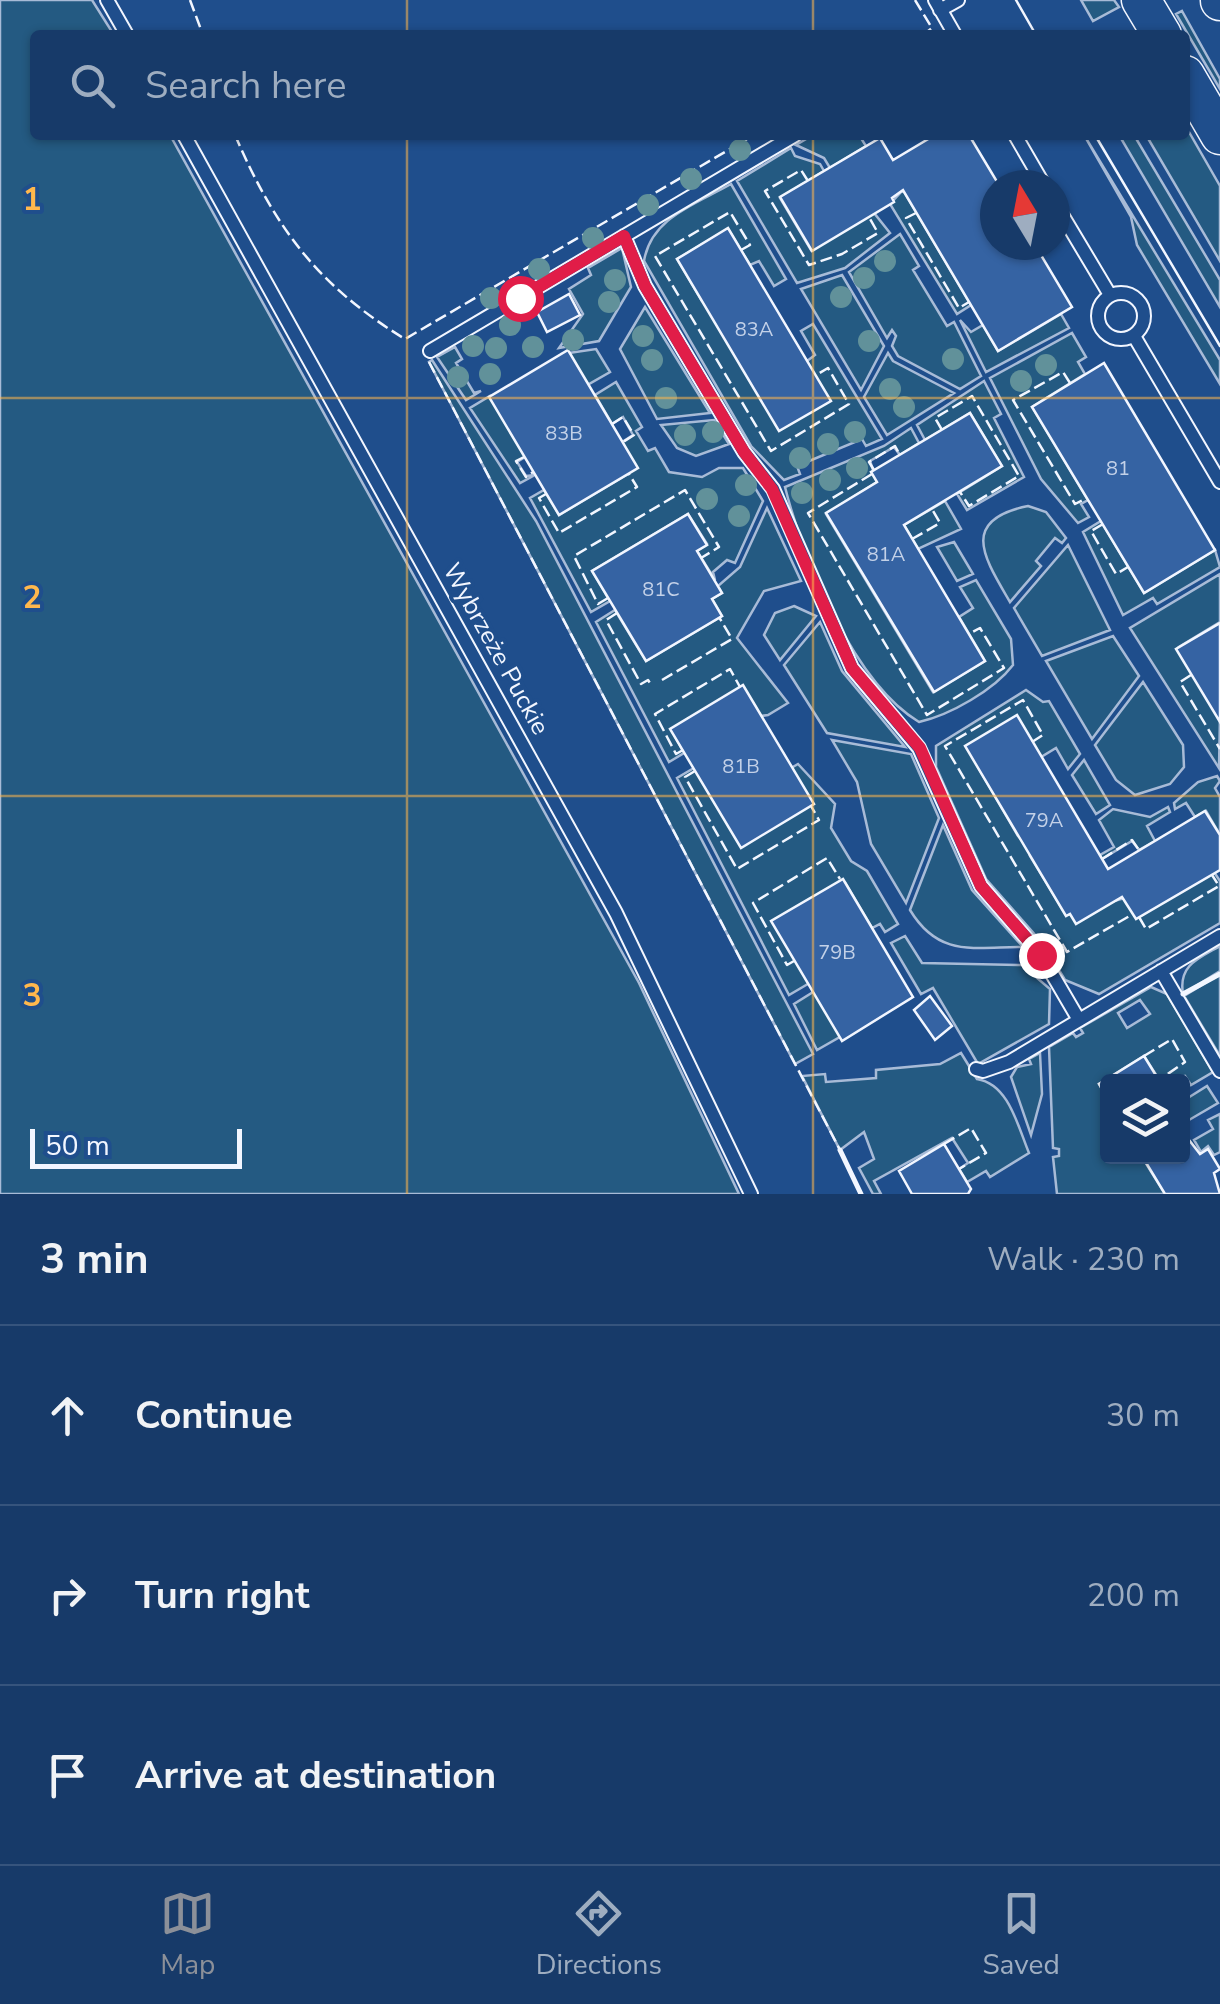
<!DOCTYPE html>
<meta charset="utf-8">
<style>
:root{--surface:#173a69;--page:#244571;--text:#f1f3f6;--muted:#9eadc0;--line:#36547d;--accent:#8c9099}
body{margin:0;font-family:"Nunito Sans",sans-serif;background:var(--page);color:var(--text)}
.controls{position:absolute;right:30px;bottom:30px;display:grid;overflow:hidden;border-radius:10px;box-shadow:0 2px 8px #0004}
.controls button{width:90px;height:90px;display:grid;place-items:center;padding:0;border:0;border-bottom:2px solid var(--line);background:var(--surface);color:var(--text);font:50px sans-serif}
.compass{position:absolute;left:980px;top:170px;width:90px;height:90px;border-radius:50%;background:var(--surface);box-shadow:0 2px 8px #0004;rotate:350deg}
.scale{position:absolute;left:30px;bottom:25px;width:212px;box-sizing:border-box;padding-left:10px;border:5px solid #f2f6ff;border-top:0;font-size:28px;line-height:35px;white-space:nowrap;color:#f2f6ff;-webkit-text-stroke:8px #1f4e8c;paint-order:stroke}
.stop{position:absolute;width:30px;height:30px;margin:-22px;border:8px solid #e11d48;border-radius:50%;background:#fff}
.stop.end{background:#e11d48;border-color:#fff;box-shadow:0 2px 10px #0008}
.list{margin:0;padding:0;list-style:none}
h2{display:flex;justify-content:space-between;align-items:center;height:130px;margin:0;padding:0 40px;font-size:42px}
h2 small{font-size:32px;font-weight:400;color:var(--muted)}
.list li{display:grid;grid-template-columns:65px 1fr auto;gap:30px;align-items:center;box-sizing:border-box;height:180px;padding:0 40px;border-top:2px solid var(--line)}
.list b{display:block;font-size:38px;white-space:nowrap}
.list em{font-size:32px;font-style:normal;color:var(--muted)}
.icon{flex:none;width:55px;height:55px;fill:none;stroke:currentColor;stroke-width:2;stroke-linecap:round;stroke-linejoin:round}
.map{position:relative;flex:none;width:1220px;height:1194px;overflow:hidden}
.search{position:absolute;background:var(--surface);box-shadow:0 2px 8px #0004;left:30px;right:30px;top:30px;height:110px;display:flex;align-items:center;gap:25px;box-sizing:border-box;padding:0 35px;border-radius:10px;color:var(--muted);font-size:38px}
.sheet{height:670px;background:var(--surface)}
nav{display:flex;justify-content:space-around;align-items:center;box-sizing:border-box;height:140px;border-top:2px solid var(--line);background:var(--surface);font-size:28px;color:var(--muted)}
nav a{display:grid;justify-items:center;gap:5px}
nav .on{color:var(--accent)}
.map>svg:first-child{display:block}
.green{fill:#245a82;stroke:#a8bbd7;stroke-width:2.5;fill-rule:evenodd}
.building{fill:#3563a3;stroke:#f2f6ff;stroke-width:2.5}
.lines{fill:none;stroke-linecap:round;stroke-linejoin:round}
.lane-casing{stroke:#f2f6ff;stroke-width:16}
.secondary-casing{stroke:#f2f6ff;stroke-width:41}
.lane{stroke:#1f4e8c;stroke-width:12}
.secondary{stroke:#1f4e8c;stroke-width:38}
.tram{stroke:#f2f6ff;stroke-width:2.5}
.fence{stroke:#f2f6ff;stroke-width:2.5;stroke-dasharray:12 5;stroke-linecap:butt}
.wall{stroke:#f2f6ff;stroke-width:5}
.tree{fill:#61919a}
.route{stroke:#e11d48;stroke-width:12}
.grid{fill:none;stroke:#ffb74d;stroke-width:2.5;stroke-opacity:0.55}
.labels{text-anchor:middle;dominant-baseline:central;stroke-width:8;stroke-linejoin:round;paint-order:stroke}
.number-label{font-size:20px;fill:#c3d1e8}
.street-label{font-size:25px;fill:#f2f6ff;stroke:#1f4e8c}
.grid-label{font-size:32px;text-anchor:middle;font-weight:bold;fill:#ffb74d;stroke:#1f4e8c;stroke-width:8;stroke-linejoin:round;paint-order:stroke}
</style>
<div class="map">
<svg width="1220" height="1194" viewBox="0 0 1220 1194">
<rect width="100%" height="100%" fill="#1f4e8c"/>
<path class="green" d="M0,0H92L114,35H35V135H170L639,983L739,1194H0Z
M1081,0H1114L1119,7L1093,21Z
M1182,11L1220,79V89L1176,14Z
M1185,125L1220,186V261L1146,135H1185Z
M813,135H859L866,146L830,168L824,158L796,145Z
M1084,135L1220,360V384L1137,245L1131,217Z
M1119,135H1134L1220,280V307Z
M791,148L795,156L820,164L824,171L780,198L811,250L874,213L890,233L845,268L797,283L737,181Z
M731,184L786,279L774,286L759,261L750,265L728,229L677,259L702,301L807,361L815,355L801,331L813,324L882,439L866,446L862,439L797,466L800,474L784,480L751,446L644,261C651,218 694,205 731,184Z
M903,190L971,305L957,314L890,204Z
M900,234L919,266L913,270L947,326L954,322L981,376L960,389L898,356L892,346L896,336L892,330L887,338L849,272Z
M622,248L631,287L599,341L559,348L583,314L569,289L591,275L588,268Z
M842,275L884,346L861,390L801,289Z
M645,307L710,413L657,419L620,349Z
M1061,314L1069,328L986,372L960,320L971,332L983,325L998,351Z
M1072,333L1086,357L1078,362L1085,374L1032,407L1088,500L1081,504L1089,517L1078,523L1041,479L990,378Z
M455,347L462,359L456,363L474,393L481,391L466,400L437,357Z
M596,349L610,372L582,388L562,354Z
M888,353L893,361L954,393L887,435L864,397Z
M432,360L536,521L813,1054L795,1064L429,362Z
M984,381L1001,414L994,418L1024,477L967,510L957,494L1002,466L970,413L925,440L917,425Z
M616,382L642,427L636,431L648,451L655,448L669,472L702,477L719,468H743L763,501L735,563L727,560L713,572L715,580L697,551L707,544L688,514L592,571L610,601L591,612L530,498L544,490L559,515L628,474L616,446L633,435L623,417L612,424L595,395Z
M490,396L530,454L517,462L526,476L535,475L520,483L470,408Z
M714,420L729,444L696,456L677,448L661,425Z
M911,428L919,443L900,455L894,447L870,461L877,482L826,514L933,692L985,661L959,617L973,608L960,587L976,580L1011,639L1013,665C994,690 950,715 919,722C854,683 803,559 785,487L884,446Z
M945,501L961,529L918,549L904,525Z
M1028,506L1046,512L1066,538L1062,543L1055,538L1036,561L1041,566L1010,602C985,559 958,520 1028,506Z
M767,508L801,581L764,591L737,638L788,703L768,715L671,729L684,753L669,762L596,622L615,610L646,661L722,616L712,599L722,593L718,586L740,567Z
M1101,521L1144,593L1215,550L1220,567L1157,604L1153,598L1123,615L1083,532Z
M954,542L973,574L957,581L937,547Z
M1068,545L1110,630L1042,656L1014,608Z
M1220,574V622L1179,647L1220,716L1219,768L1130,628Z
M794,606L816,616L780,660L764,635L775,613Z
M820,622L842,671L905,747L827,733L784,665Z
M1113,636L1139,676L1092,739L1046,661Z
M1143,682L1183,745L1184,767L1170,784L1135,795L1116,780L1095,745Z
M1026,690L1043,702L1049,701L1080,754L1068,769L1056,748L1041,757L978,767L1018,836L1035,853L1030,856L1066,915L1214,872L1220,881V923L1099,994L1065,980L1044,945L986,879L936,767V746Z
M832,740L911,754L939,818L906,903L871,844L857,782Z
M1084,760L1110,805L1096,814L1072,775Z
M798,764L835,804L831,828L851,861L867,871L898,924L885,932L880,924L872,928L846,884L813,981L789,995L677,778L694,768H791Z
M1217,776L1220,781L1215,788L1220,797V835L1206,811L1195,817L1186,803L1175,809L1174,803L1198,782Z
M1168,807L1170,812L1147,826L1155,841L1139,850L1132,841L1102,859L1100,855L1114,847L1099,820L1113,809L1150,817Z
M943,825L972,890L1023,947C974,947 939,958 910,910Z
M905,936L922,963L1022,965L1050,989L1049,1024L978,1064L933,988L921,994L891,943Z
M1220,946V971L1183,994C1178,965 1199,958 1220,946Z
M1220,974V1056L1184,996Z
M1151,987L1167,994L1213,1072L1191,1085L1185,1076L1160,1081L1144,1056L1099,1084L1107,1099L1108,1156L1142,1157L1165,1194H1057L1053,1157L1059,1156V1149L1053,1148L1049,1047L1073,1033L1076,1037L1083,1033L1080,1028ZM1140,1000L1150,1014L1127,1028L1118,1013Z
M818,989L845,1034L817,1050L794,1004Z
M961,1053L977,1079C1009,1084 1018,1127 1029,1153L990,1177L986,1171L967,1182L959,1169L968,1163L952,1138L874,1181L881,1194H873L859,1168L874,1159L864,1132L840,1150L802,1076L825,1074L826,1082L876,1078V1070L940,1064Z
M1040,1053L1042,1094L1031,1135L1011,1077L1017,1067L1031,1064L1029,1059Z
M1207,1086L1218,1103L1189,1120L1183,1101Z
M1220,1114V1152L1214,1155L1208,1146L1201,1152L1194,1140L1213,1129L1208,1120Z"/>
<path class="building" d="M935,135H969L999,185H995V245H1035L1072,307L998,351L903,190L892,198L894,202L812,251L780,197L880,138L893,160Z
M728,228L831,401L779,431L677,259Z
M569,294L580,315L547,332L537,312Z
M568,350L638,468L559,515L489,397Z
M1104,363L1215,550L1144,593L1032,407Z
M970,413L1002,466L904,525L985,661L934,692L826,513L877,482L871,472Z
M688,514L707,545L697,551L722,593L712,599L722,616L646,661L592,571Z
M1220,623V722L1176,649Z
M743,685L814,804L741,848L670,729Z
M1017,715L1108,869L1205,811L1220,835V870L1136,919L1122,897L1076,924L1070,914L1066,916L965,746Z
M843,879L913,997L842,1041L771,921Z
M930,996L952,1026L935,1040L914,1010Z
M1144,1056L1160,1082H1108V1099L1099,1084Z
M1182,1131L1200,1154L1208,1149L1220,1169L1214,1173L1220,1194H1165L1142,1156H1182Z
M944,1144L971,1189L968,1194H912L899,1171Z"/>
<g class="lines">
<defs>
<path id="lane" d="M107,0L127,35
M935,0L955,35
M940,10L958,0
M184,135L616,913L751,1194
M1015,135L1044,185
M1055,203L1110,295
M624,236L645,286L744,452L773,489L852,668L919,748L981,886L1041,955L1079,1020
M1098 316a23 23 0 1 1 46 0a23 23 0 1 1-46 0Z
M1134,336L1220,482
M430,351L795,135
M1161,971L1220,1071
M976,1069L983,1071L1009,1062L1220,936"/>
<path id="secondary" d="M1141,0L1162,35
M1220,0V1
M1185,75L1220,135"/>
</defs>
<use href="#lane" class="lane-casing"/>
<use href="#secondary" class="secondary-casing"/>
<use href="#lane" class="lane"/>
<use href="#secondary" class="secondary"/>
<path class="tram" d="M1016,0L1036,35
M1095,135L1220,346"/>
<path class="fence" d="M190,0L203,35
M915,0L932,28L923,35
M235,135C275,228 318,286 405,339L754,135
M808,181L801,170L765,191L809,265L842,254L878,233L869,217
M916,213L906,218L959,308L969,302
M741,250L750,245L730,212L655,256L771,451L849,404L828,368L816,375
M429,362L840,1150
M1070,383L1063,372L1013,400L1075,504L1087,498
M612,424L623,417L634,435L623,442
M942,430L935,418L972,396L1019,476L969,506L960,492
M524,457L516,461L526,477L533,472
M874,470L869,462L895,446L900,455
M872,474L808,513L927,715L1004,668L980,628L969,634
M546,494L539,498L559,533L637,487L629,474
M1103,524L1091,531L1116,574L1128,567
M912,539L940,523L932,509
M608,598L598,604L574,556L685,490L719,547L701,558
M617,613L606,620L641,684L648,680L652,686
M1191,675L1180,682L1220,749
M662,680L732,639L719,617
M1032,742L1043,735L1023,700L945,746L1067,952L1133,914
M683,750L676,754L655,714L730,669L740,687
M695,771L685,777L737,869L819,820L811,806
M1102,859L1132,840L1139,850
M1139,917L1146,929L1219,886L1212,875
M794,961L787,965L753,903L827,858L840,879
M1144,1056L1172,1039L1185,1062L1159,1080
M944,1144L971,1128L986,1153L959,1169"/>
<path class="wall" d="M1183,994L1220,974
M840,1150L861,1194"/>
</g>
<g class="tree">
<circle cx="740" cy="150" r="11"/>
<circle cx="691" cy="179" r="11"/>
<circle cx="648" cy="205" r="11"/>
<circle cx="593" cy="238" r="11"/>
<circle cx="885" cy="261" r="11"/>
<circle cx="539" cy="269" r="11"/>
<circle cx="864" cy="278" r="11"/>
<circle cx="615" cy="280" r="11"/>
<circle cx="841" cy="297" r="11"/>
<circle cx="491" cy="298" r="11"/>
<circle cx="609" cy="302" r="11"/>
<circle cx="510" cy="325" r="11"/>
<circle cx="643" cy="336" r="11"/>
<circle cx="573" cy="340" r="11"/>
<circle cx="869" cy="341" r="11"/>
<circle cx="473" cy="346" r="11"/>
<circle cx="533" cy="347" r="11"/>
<circle cx="496" cy="348" r="11"/>
<circle cx="953" cy="359" r="11"/>
<circle cx="652" cy="360" r="11"/>
<circle cx="1046" cy="365" r="11"/>
<circle cx="490" cy="374" r="11"/>
<circle cx="458" cy="377" r="11"/>
<circle cx="1021" cy="381" r="11"/>
<circle cx="890" cy="389" r="11"/>
<circle cx="666" cy="398" r="11"/>
<circle cx="904" cy="407" r="11"/>
<circle cx="713" cy="432" r="11"/>
<circle cx="855" cy="432" r="11"/>
<circle cx="685" cy="435" r="11"/>
<circle cx="828" cy="444" r="11"/>
<circle cx="800" cy="458" r="11"/>
<circle cx="857" cy="468" r="11"/>
<circle cx="830" cy="480" r="11"/>
<circle cx="746" cy="485" r="11"/>
<circle cx="802" cy="493" r="11"/>
<circle cx="707" cy="499" r="11"/>
<circle cx="739" cy="516" r="11"/>
</g>
<g class="lines">
<path class="route" d="M520,298L624,236L645,286L744,452L772,489L852,668L920,748L981,886L1041,955"/>
</g>
<path class="grid" d="M407,0V35M813,0V35M407,135V1194M813,135V1194M0,398H1220M0,796H1220"/>
<g class="labels">
<g class="number-label">
<text x="754" y="329">83A</text>
<text x="564" y="433">83B</text>
<text x="1118" y="468">81</text>
<text x="886" y="554">81A</text>
<text x="661" y="589">81C</text>
<text x="741" y="766">81B</text>
<text x="1044" y="820">79A</text>
<text x="837" y="952">79B</text>
</g>
<g class="street-label">
<text transform="translate(496 649) rotate(61)">Wybrzeże Puckie</text>
</g>
</g>
<g class="grid-label">
<text x="32" y="210">1</text>
<text x="32" y="608">2</text>
<text x="32" y="1006">3</text>
</g>
</svg>
<div class="controls">
<button><svg class="icon" aria-label="layers" viewBox="0 0 24 24"><path d="M12 4l9 5-9 5-9-5zM3 14l9 5 9-5"/></svg></button>
</div>
<svg class="compass" viewBox="-18 -18 36 36"><path d="M0-13l5 13h-10z" fill="#e53935"/><path d="M0 13l5-13h-10z" fill="#9eadc0"/></svg>
<div class="scale">50 m</div>
<div class="stop" style="left:520px;top:298px"></div>
<div class="stop end" style="left:1041px;top:955px"></div>
<div class="search"><svg class="icon" aria-label="search" viewBox="0 0 24 24"><circle cx="10" cy="10" r="6"/><path d="M15 15l6 6"/></svg>Search here</div>
</div>
<section class="sheet">
<h2>3 min<small>Walk · 230 m</small></h2>
<ul class="list">
<li><svg class="icon" aria-label="ahead" viewBox="0 0 24 24"><path d="M12 20V5M6 11l6-6 6 6"/></svg><div><b>Continue</b></div><em>30 m</em></li>
<li><svg class="icon" aria-label="right" viewBox="0 0 24 24"><path d="M7 20v-9h11M14 6l5 5-5 5"/></svg><div><b>Turn right</b></div><em>200 m</em></li>
<li><svg class="icon" aria-label="arrive" viewBox="0 0 24 24"><path d="M6 21V4h12l-3 4 3 4H6"/></svg><div><b>Arrive at destination</b></div></li>
</ul>
</section>
<nav>
<a class="on"><svg class="icon" aria-label="map" viewBox="0 0 24 24"><path d="M3 6l6-2 6 2 6-2v14l-6 2-6-2-6 2zM9 4v14M15 6v14"/></svg>Map</a>
<a><svg class="icon" aria-label="directions" viewBox="0 0 24 24"><path d="M12 3l9 9-9 9-9-9zM9 14v-3h6M13 9l2 2-2 2"/></svg>Directions</a>
<a><svg class="icon" aria-label="saved" viewBox="0 0 24 24"><path d="M7 4h10v16l-5-4-5 4z"/></svg>Saved</a>
</nav>
